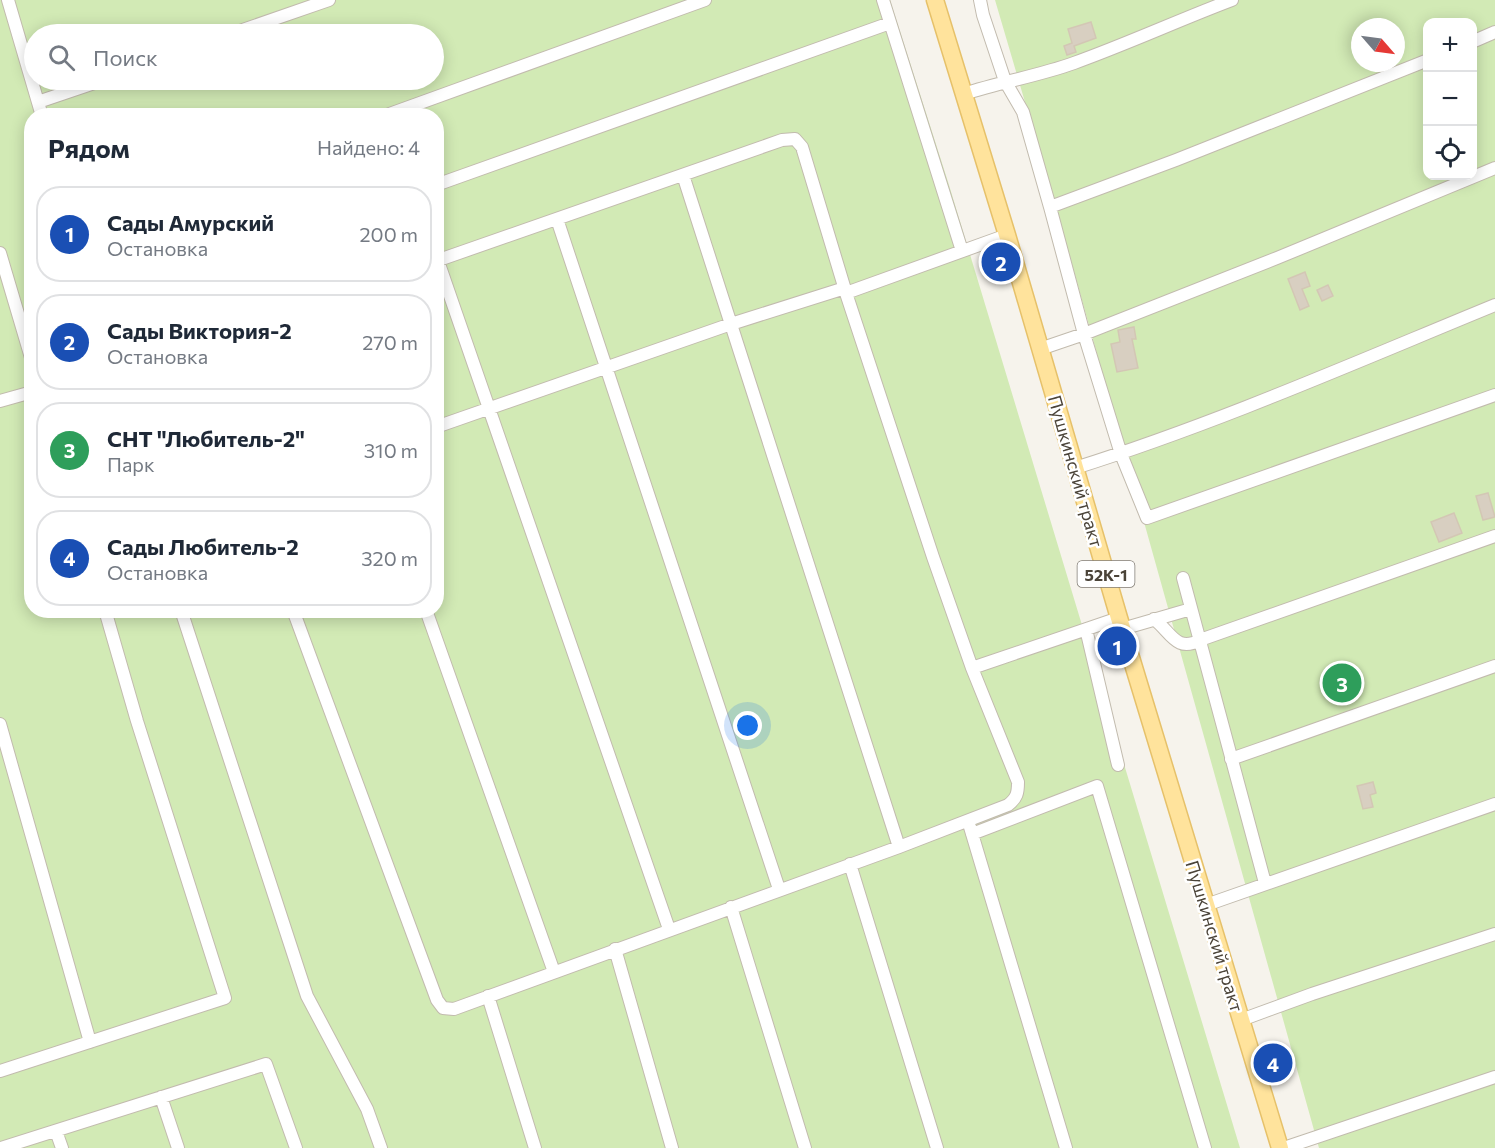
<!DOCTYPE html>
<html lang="ru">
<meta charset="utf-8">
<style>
:root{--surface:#fff;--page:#f6f6f7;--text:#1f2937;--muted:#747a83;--line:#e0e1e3;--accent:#0b8043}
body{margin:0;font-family:Commissioner,sans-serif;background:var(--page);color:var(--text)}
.controls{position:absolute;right:18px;top:18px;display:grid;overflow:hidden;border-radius:12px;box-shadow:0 3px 15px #0003}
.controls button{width:54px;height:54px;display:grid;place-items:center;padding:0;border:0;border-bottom:2px solid var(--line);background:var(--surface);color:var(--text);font:30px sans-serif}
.compass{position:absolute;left:1351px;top:18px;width:54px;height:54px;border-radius:50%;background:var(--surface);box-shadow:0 3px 15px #0003;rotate:118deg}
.you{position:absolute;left:748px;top:726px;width:21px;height:21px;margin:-15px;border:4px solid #fff;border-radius:50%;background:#1a73e8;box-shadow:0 0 0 9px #1a73e833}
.badge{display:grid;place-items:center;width:39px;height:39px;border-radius:50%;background:var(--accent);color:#fff;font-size:20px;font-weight:700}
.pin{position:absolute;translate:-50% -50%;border:3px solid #fff;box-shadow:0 2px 6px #0006}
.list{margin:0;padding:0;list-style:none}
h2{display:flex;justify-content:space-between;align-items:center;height:78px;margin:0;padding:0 24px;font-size:26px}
h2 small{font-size:20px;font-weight:400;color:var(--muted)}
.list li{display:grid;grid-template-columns:39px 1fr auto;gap:18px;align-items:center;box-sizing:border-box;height:96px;margin:0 12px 12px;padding:0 12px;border:2px solid var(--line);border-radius:24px}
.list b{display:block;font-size:22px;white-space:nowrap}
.list p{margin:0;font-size:20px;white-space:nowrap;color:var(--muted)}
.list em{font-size:20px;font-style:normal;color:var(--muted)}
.icon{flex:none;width:33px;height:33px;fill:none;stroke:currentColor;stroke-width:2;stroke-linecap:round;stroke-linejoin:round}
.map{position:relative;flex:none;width:1495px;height:1148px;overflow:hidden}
.search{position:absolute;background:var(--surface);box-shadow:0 3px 15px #0003;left:24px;top:24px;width:420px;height:66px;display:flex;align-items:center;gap:15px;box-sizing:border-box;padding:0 21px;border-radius:33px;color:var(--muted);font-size:22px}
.panel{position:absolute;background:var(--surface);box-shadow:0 3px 15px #0003;left:24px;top:108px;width:420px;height:510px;border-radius:24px}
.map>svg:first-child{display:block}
.green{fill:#d2eab5;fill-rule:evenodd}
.building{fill:#d8cfc1;stroke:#d3c7b4;stroke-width:1.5}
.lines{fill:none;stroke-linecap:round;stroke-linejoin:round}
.minor-casing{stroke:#c2bbae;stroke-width:14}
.major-casing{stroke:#e6c16a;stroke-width:19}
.minor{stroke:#fff;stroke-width:12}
.major{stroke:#ffe39c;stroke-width:16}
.labels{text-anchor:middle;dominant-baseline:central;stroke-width:5;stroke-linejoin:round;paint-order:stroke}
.shield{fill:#fff;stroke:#817c74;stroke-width:1.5}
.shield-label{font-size:16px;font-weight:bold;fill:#4b4439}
.street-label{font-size:18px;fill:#4b4439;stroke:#fff}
</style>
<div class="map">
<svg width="1495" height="1148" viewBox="0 0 1495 1148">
<rect width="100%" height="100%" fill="#f6f3ec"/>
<path class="green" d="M0,0H890L949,185L1240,1148H0ZM34,34H434V80H34ZM32,116H436V610H32Z
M995,0H1495V1148H1319L1059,218ZM1428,22H1472V176H1428ZM1360,27H1396V63H1360Z"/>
<path class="building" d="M1091,22L1096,38L1074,46L1076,52L1067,55L1064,46L1072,43L1068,29Z
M1305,272L1310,286L1302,289L1309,306L1300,310L1288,279Z
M1328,285L1333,296L1322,301L1317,290Z
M1134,327L1136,339H1132L1138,368L1117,372L1111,344L1120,342L1118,330Z
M1488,493L1495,517L1483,520L1476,496Z
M1454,513L1462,533L1439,542L1431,522Z
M1373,782L1376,793L1370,795L1373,807L1363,809L1357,786Z"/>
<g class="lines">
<defs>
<path id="minor" d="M8,0L42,116
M883,0L962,251
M980,0L983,15L1005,81L1023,112L1050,207
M231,34L329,0
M1472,42L1495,32
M1428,60L1176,160L1050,207L1084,334L1121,454L1147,518L1495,395
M964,94C1000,82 1038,76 1074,63C1127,44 1179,20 1232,0
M38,102L103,80
M384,116L705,0
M683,175L899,847
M436,185L890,23
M557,219L779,889
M0,253L32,361
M438,261L669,929
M846,293L1007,235
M1040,349L1084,334L1277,258L1495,168
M0,401L32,392
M436,427L731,324L845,288
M1075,468C1218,423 1356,362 1495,305
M1183,578L1265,883
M181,610L307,996L367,1109L381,1148
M293,610L437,1000L443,1008L454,1009L899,847L1008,805C1017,798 1018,793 1018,782L972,668L933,557L846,293L802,147L795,139L782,140L436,261
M426,610L554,972
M1154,619C1171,632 1176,653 1200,640L1495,536
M1086,629L1118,765
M1122,629L1191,609
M972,668L1119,618
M0,724L90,1042
M1231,759L1495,666
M970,827L1066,1148
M972,834L1097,786L1205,1148
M850,864L937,1148
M1206,905L1495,804
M731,907L805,1148
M615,949L672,1148
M488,996L535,1148
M1241,1020L1312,994L1495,934
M0,1071L225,998L137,721L105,610
M161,1097L178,1148
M56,1131L62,1148
M1,1148L266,1064L296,1148
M1284,1148L1495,1077"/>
<path id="major" d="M935,0L1007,235L1119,618L1280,1148"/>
</defs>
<use href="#minor" class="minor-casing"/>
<use href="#major" class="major-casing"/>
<use href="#minor" class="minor"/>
<use href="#major" class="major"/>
</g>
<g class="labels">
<rect class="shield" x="1077.5" y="561" width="57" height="26" rx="4.5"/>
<g class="shield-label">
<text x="1106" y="574">52К-1</text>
</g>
<g class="street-label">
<text transform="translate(1076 471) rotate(74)">Пушкинский тракт</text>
<text transform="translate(1215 936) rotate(73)">Пушкинский тракт</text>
</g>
</g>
</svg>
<div class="controls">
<button>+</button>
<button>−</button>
<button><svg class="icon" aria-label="locate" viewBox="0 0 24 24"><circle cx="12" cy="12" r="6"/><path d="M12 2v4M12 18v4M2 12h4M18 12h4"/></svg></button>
</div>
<svg class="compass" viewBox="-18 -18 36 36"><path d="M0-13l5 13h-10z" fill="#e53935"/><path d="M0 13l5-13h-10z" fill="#747a83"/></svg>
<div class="you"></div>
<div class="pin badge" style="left:1117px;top:646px;background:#1a4fb4">1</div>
<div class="pin badge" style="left:1001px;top:262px;background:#1a4fb4">2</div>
<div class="pin badge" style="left:1342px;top:683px;background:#2e9e5b">3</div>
<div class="pin badge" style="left:1273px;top:1063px;background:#1a4fb4">4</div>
<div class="search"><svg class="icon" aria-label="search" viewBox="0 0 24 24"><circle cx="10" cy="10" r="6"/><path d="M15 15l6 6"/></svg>Поиск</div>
<section class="panel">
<h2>Рядом<small>Найдено: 4</small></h2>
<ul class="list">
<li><span class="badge" style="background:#1a4fb4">1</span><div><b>Сады Амурский</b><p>Остановка</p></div><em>200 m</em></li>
<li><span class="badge" style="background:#1a4fb4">2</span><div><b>Сады Виктория-2</b><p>Остановка</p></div><em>270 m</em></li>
<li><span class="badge" style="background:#2e9e5b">3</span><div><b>СНТ &quot;Любитель-2&quot;</b><p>Парк</p></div><em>310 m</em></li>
<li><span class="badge" style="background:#1a4fb4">4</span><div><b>Сады Любитель-2</b><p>Остановка</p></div><em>320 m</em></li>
</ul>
</section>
</div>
